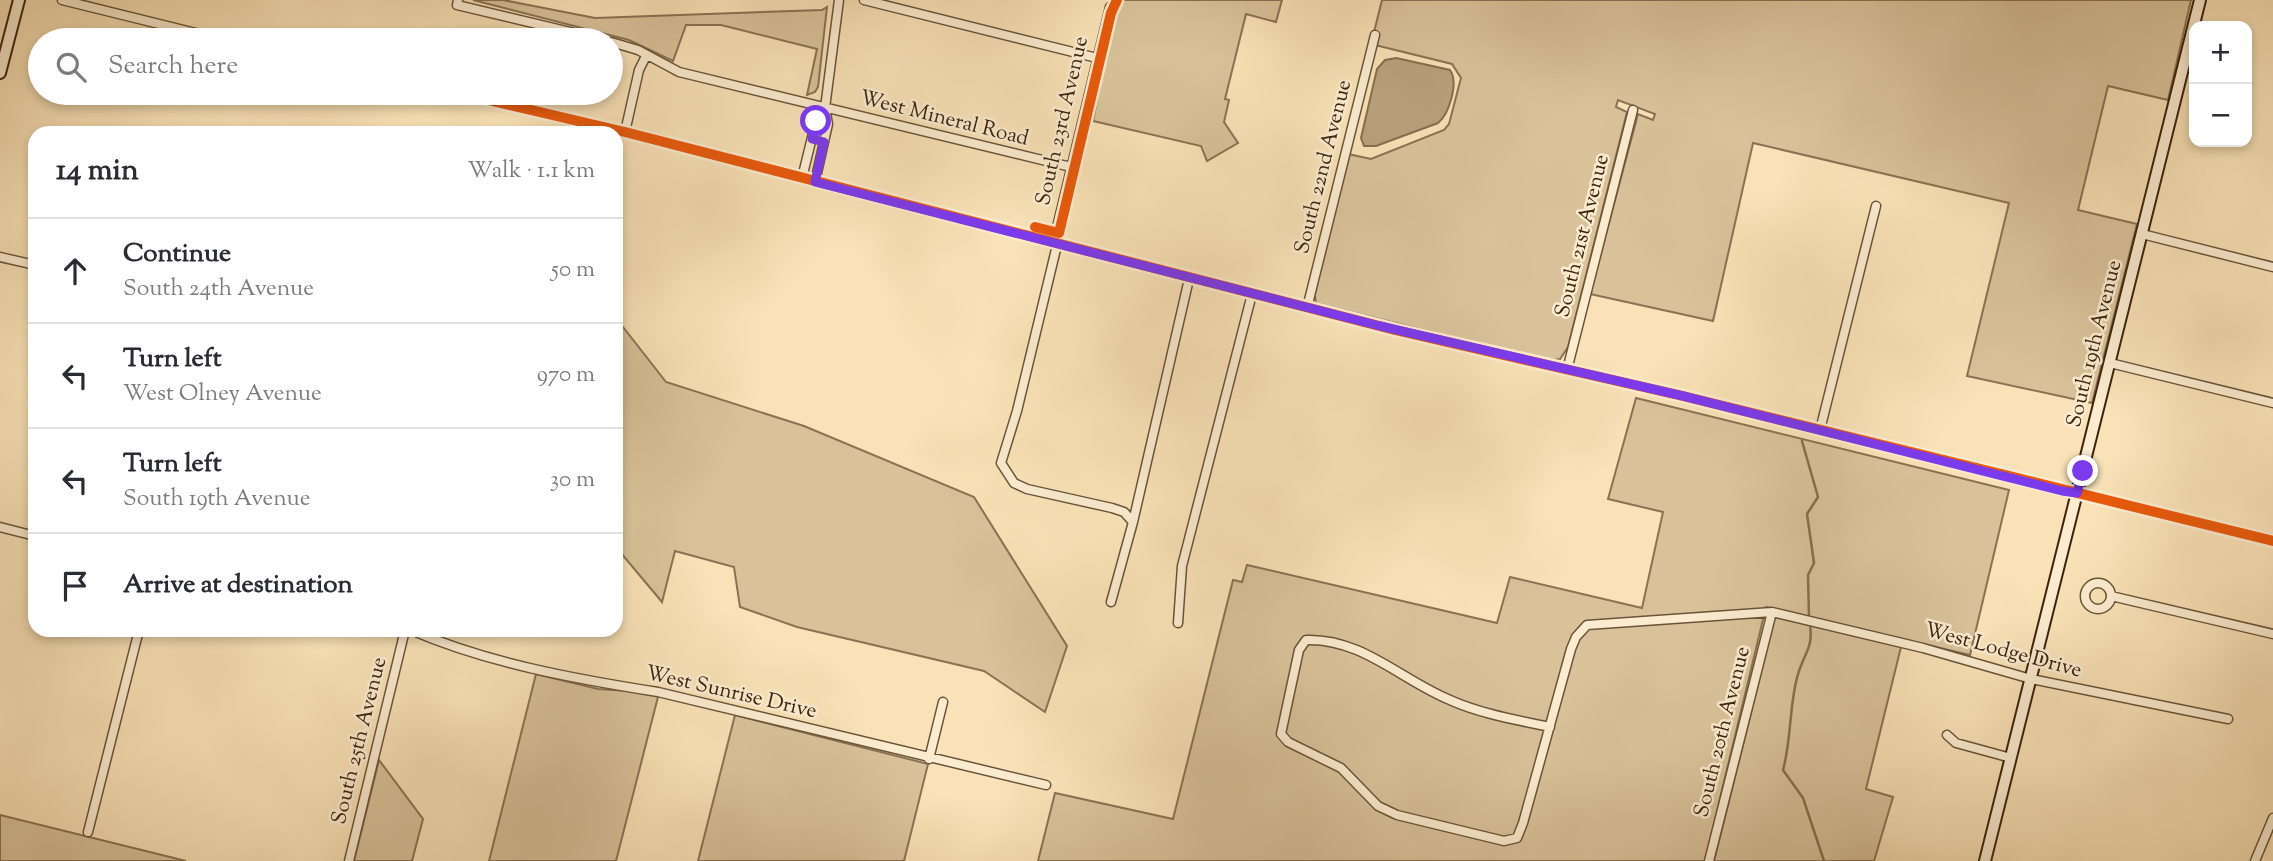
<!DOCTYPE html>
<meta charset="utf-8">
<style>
:root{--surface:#fff;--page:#f2f2f3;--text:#2b2b33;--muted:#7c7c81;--line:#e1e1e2}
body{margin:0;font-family:"Sorts Mill Goudy",serif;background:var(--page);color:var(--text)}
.controls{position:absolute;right:21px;top:21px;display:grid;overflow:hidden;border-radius:14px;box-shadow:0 4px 10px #0003}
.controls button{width:63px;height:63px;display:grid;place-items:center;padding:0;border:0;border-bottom:2px solid var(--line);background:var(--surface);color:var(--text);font:35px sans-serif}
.stop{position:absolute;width:21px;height:21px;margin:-16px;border:5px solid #7c3aed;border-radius:50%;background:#fff}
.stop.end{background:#7c3aed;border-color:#fff;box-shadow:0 2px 7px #0008}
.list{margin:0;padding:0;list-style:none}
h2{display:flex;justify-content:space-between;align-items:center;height:91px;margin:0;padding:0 28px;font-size:30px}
h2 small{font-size:23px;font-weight:400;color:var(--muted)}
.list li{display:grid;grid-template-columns:46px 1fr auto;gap:21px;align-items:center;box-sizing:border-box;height:105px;padding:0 28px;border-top:2px solid var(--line)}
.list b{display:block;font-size:26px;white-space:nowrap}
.list p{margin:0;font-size:23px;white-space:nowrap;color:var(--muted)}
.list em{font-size:23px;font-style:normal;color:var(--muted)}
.icon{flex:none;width:38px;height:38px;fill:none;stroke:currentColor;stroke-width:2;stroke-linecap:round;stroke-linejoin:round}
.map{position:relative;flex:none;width:2273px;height:861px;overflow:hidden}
.search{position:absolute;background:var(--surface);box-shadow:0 4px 10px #0003;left:28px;top:28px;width:595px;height:77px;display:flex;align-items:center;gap:18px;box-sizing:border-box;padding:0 24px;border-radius:38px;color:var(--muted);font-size:26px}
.panel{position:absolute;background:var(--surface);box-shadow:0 4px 10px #0003;left:28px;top:126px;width:595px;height:511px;border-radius:21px}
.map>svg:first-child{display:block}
.green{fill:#d9c29a;stroke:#8a7254;stroke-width:2}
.water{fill:#b8a17d;stroke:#866f50;stroke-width:2}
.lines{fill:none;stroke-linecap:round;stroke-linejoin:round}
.stream{stroke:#866f50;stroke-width:2.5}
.street-casing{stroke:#6a5338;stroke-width:11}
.secondary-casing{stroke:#3b230d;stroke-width:14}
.street{stroke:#fbecd0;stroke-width:8}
.secondary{stroke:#fbecd0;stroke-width:10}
.cycleway-casing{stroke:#fbecd0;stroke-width:15}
.cycleway{stroke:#e8590c;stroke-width:10}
.route{stroke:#7c3aed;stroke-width:9}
.labels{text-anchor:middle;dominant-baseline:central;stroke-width:5;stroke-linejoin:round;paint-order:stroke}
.street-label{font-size:21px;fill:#3b230d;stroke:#fbecd0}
</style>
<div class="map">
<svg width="2273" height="861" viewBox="0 0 2273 861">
<rect width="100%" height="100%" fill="#f9e2b7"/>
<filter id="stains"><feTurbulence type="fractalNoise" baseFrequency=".00286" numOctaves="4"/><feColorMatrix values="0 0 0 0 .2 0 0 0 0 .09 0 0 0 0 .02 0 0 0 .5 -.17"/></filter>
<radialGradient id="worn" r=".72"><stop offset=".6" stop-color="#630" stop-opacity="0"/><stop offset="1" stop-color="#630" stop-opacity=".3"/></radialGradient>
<path class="green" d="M473,0H503L595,18L822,10L827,7L818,87L815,92L807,95L817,49L721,25H686L673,61L629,40Z
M1120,0H1282L1276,22L1246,14L1225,99L1229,100L1224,122L1238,143L1207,161L1201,146L1093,121L1114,13Z
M1382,0H2191L2168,100L2108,86L2078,210L2137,224L2092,403L1967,376L2009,203L1753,143L1713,321L1590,294L1638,114L1653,120L1655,114L1618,100L1616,107L1627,112L1568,347L1560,359L1547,361L1316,303L1314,291L1348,154L1371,159L1444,130L1449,124L1461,78L1452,64L1371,44Z
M616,318L666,382L804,426L974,497L1067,646L1045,712L984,671L797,627L740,607L734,567L675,551L662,602L621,553H616Z
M1636,398L2009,490L1970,655L1766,607L1705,861H1038L1055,793L1173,819L1233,580L1242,582L1247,565L1497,623L1510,577L1642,608L1663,512L1608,499Z
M1775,617L1901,647L1866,789L1893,797L1874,861H1714Z
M536,674L598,689L659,693L616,861H489Z
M735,715L928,764L904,861H698Z
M379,760L423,819L412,861H354Z
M0,815L186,861H0Z"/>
<path class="water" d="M1396,58L1450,70C1459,83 1449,114 1438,123L1376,146H1364L1361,138L1377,69L1385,60Z"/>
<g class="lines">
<path class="stream" d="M1802,441L1818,497L1807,514L1814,563L1808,575L1809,617
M1810,624C1813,648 1806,650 1799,671C1789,700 1792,738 1783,770L1803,798L1824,861"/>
<defs>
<path id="street" d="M62,0L224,40
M458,0L457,5L604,40
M864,0L1097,58
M611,42L638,50L679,72L1071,167
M458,93L625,132L1395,330L1683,396L2273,541
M625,132L639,70L646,56
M802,178L816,121L825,108
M815,182L828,124L825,108L839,0
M2142,234L2273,267
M1053,244L1110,7
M1057,245L1017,411L1001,463L1014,483L1027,489L1112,508L1124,512L1133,522L1111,602
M0,257L35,265
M1307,308L1375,35
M2110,363L2273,403
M1567,370L1633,110
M1820,430L1876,206
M1133,522L1189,279
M0,527L35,536
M2085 596a13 13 0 1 1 26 0a13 13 0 1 1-26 0Z
M2111,596L2273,634
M1178,623L1182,566L1252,294
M411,630C487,663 575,679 658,692L1046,785
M1550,727C1517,720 1481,714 1450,700C1401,680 1362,638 1306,640L1299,650L1281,734L1288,742L1341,768L1378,806L1397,815L1504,841L1517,838L1523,823L1571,649L1576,637L1587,625L1772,612L1923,648L2031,679L2228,719
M1947,735L1956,743L2011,758
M929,759L943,702
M88,832L139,630
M349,861L405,630
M1709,861L1772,612
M2255,861L2273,818"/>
<path id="secondary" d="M0,73L19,0
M1985,861L2200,0"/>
</defs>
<use href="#street" class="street-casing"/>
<use href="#secondary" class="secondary-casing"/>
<use href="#street" class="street"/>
<use href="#secondary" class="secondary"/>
<defs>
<path id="cycleway" d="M458,93L625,132L1395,330L1683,396L2273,541
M1035,227L1059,233L1111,13L1117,0"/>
</defs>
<use href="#cycleway" class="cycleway-casing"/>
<use href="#cycleway" class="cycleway"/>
</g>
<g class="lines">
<path class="route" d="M816,121L812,139L824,142L815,182L1380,326L1683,396L2062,491L2077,493L2083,471"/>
</g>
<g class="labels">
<g class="street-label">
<text transform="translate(944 119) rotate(14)">West Mineral Road</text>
<text transform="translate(1063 121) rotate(-77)">South 23rd Avenue</text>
<text transform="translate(1324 167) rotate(-76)">South 22nd Avenue</text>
<text transform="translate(1583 236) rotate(-76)">South 21st Avenue</text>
<text transform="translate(2095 344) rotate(-76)">South 19th Avenue</text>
<text transform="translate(2003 651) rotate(15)">West Lodge Drive</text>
<text transform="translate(731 693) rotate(13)">West Sunrise Drive</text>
<text transform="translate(1723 732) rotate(-76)">South 20th Avenue</text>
<text transform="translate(360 741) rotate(-76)">South 25th Avenue</text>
</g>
</g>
<rect width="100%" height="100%" filter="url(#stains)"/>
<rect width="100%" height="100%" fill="url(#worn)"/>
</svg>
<div class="controls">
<button>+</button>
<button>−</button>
</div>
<div class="stop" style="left:816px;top:121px"></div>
<div class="stop end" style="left:2083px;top:471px"></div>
<div class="search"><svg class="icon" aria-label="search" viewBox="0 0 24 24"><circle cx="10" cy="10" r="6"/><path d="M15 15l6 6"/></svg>Search here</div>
<section class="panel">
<h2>14 min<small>Walk · 1.1 km</small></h2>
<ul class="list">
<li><svg class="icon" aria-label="ahead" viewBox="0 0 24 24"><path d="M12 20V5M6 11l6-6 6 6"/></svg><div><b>Continue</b><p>South 24th Avenue</p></div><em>50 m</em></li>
<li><svg class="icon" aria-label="left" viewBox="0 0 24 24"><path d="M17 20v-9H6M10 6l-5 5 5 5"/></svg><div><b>Turn left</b><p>West Olney Avenue</p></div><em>970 m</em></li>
<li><svg class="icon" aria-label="left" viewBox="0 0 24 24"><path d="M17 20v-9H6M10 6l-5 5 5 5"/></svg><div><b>Turn left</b><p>South 19th Avenue</p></div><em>30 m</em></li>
<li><svg class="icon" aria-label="arrive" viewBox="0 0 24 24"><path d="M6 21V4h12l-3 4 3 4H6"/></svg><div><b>Arrive at destination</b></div></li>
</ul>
</section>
</div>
